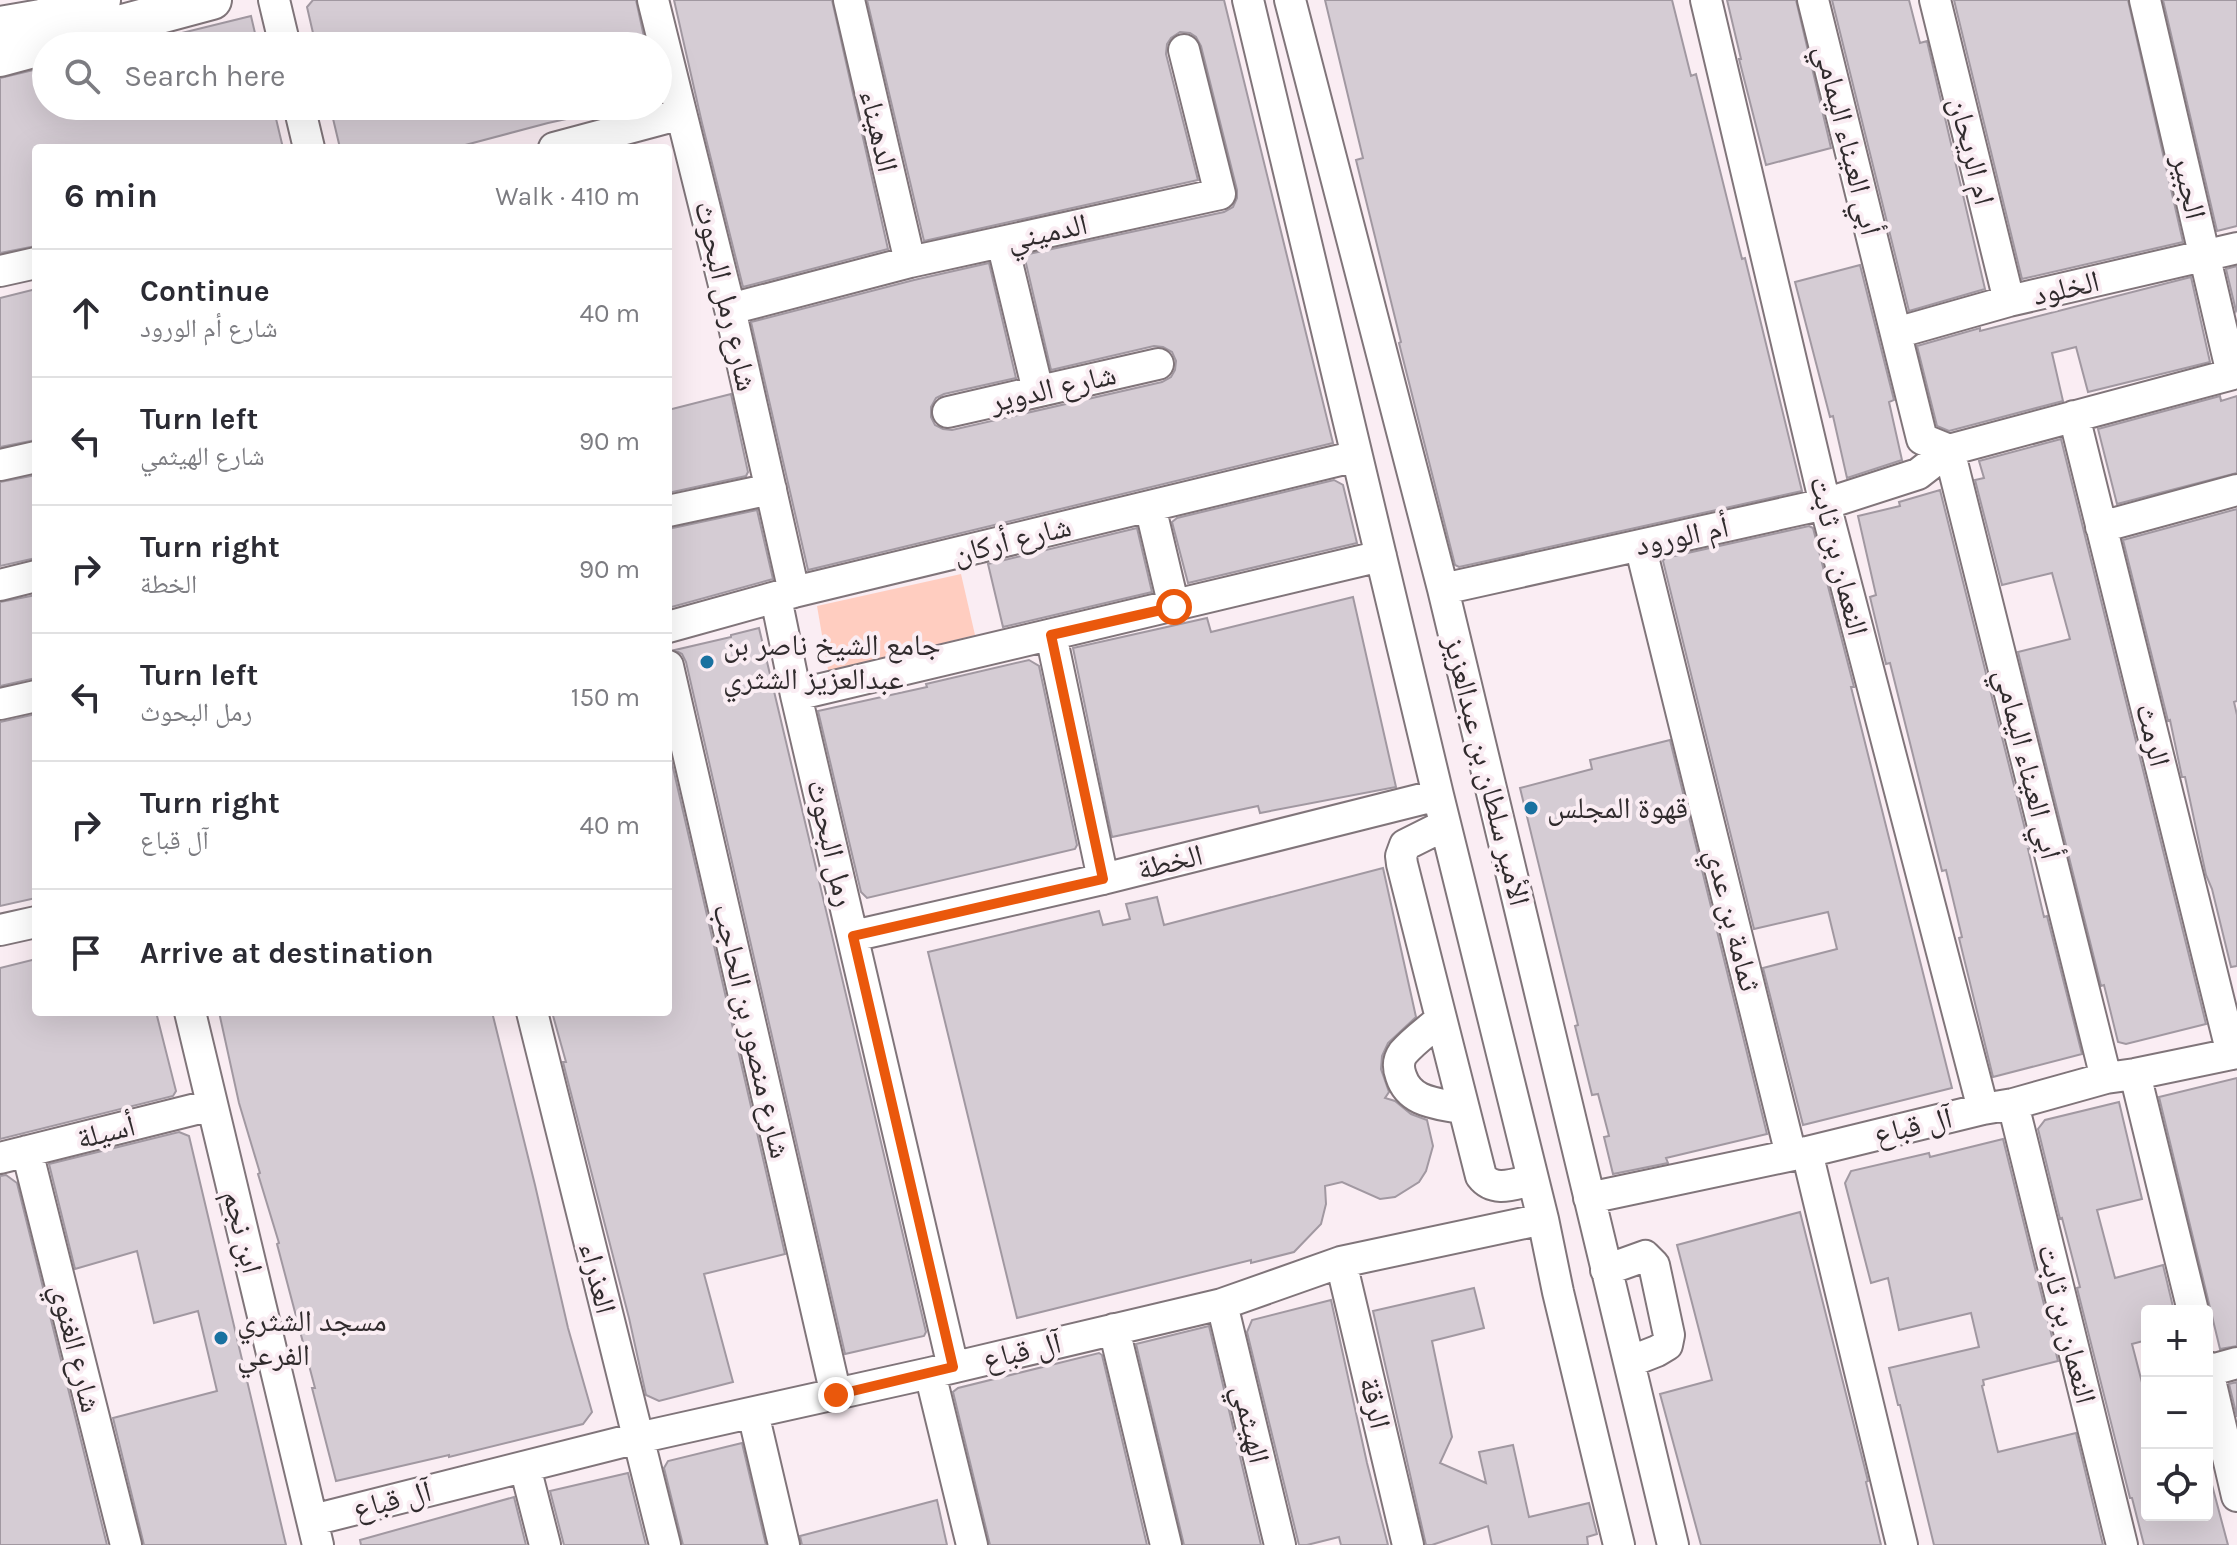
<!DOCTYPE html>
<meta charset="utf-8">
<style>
:root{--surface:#fff;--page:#f7f7f7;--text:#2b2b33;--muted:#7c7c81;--line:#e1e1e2}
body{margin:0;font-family:Karla,"Noto Naskh Arabic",sans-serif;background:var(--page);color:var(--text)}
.controls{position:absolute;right:24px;bottom:24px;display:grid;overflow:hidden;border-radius:8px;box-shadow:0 8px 32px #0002}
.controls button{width:72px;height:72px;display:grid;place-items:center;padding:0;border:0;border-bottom:2px solid var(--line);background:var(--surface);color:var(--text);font:40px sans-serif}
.stop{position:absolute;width:24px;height:24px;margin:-18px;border:6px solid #ea580c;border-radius:50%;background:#fff}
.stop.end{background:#ea580c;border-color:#fff;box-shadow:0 2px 8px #0008}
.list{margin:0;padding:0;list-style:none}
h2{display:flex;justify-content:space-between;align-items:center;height:104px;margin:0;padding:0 32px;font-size:34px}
h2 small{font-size:26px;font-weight:400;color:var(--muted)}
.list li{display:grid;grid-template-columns:52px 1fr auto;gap:24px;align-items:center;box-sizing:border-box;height:128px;padding:0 32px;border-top:2px solid var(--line)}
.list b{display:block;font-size:30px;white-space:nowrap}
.list p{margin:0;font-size:26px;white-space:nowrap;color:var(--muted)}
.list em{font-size:26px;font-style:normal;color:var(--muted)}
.icon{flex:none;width:44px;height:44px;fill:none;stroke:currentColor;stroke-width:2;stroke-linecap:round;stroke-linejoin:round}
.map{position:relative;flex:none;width:2237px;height:1545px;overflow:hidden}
.search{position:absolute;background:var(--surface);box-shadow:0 8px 32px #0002;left:32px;top:32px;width:640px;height:88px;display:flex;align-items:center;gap:20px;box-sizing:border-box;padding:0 28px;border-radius:44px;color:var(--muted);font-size:30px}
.panel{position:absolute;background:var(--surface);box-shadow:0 8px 32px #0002;left:32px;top:144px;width:640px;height:872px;border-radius:8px}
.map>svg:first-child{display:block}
.green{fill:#ffcdc0}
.building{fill:#d5ccd4;stroke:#a198a1;stroke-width:2}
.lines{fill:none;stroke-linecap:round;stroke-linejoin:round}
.minor-casing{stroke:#80757a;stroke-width:34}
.major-casing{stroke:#80757a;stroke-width:42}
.minor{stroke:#fff;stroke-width:30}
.major{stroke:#fff;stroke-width:38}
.route{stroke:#ea580c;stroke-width:10}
.poi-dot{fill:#1971a0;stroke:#faedf3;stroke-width:3}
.labels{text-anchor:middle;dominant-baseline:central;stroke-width:8;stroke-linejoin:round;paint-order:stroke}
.street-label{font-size:30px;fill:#302b2d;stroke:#faedf3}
.poi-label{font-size:30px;fill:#302b2d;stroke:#faedf3;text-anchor:start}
</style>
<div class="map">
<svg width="2237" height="1545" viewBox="0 0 2237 1545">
<rect width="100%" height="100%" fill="#faedf3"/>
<path class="green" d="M961,574L975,635L835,670H828L817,606Z"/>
<path class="building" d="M313,0H636L646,46H316L307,7Z
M674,0H832L888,249L743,287L702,123Z
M867,0H1224L1333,443L808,570L751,322L914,280L989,263L1016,378L944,394L936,398L931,407V417L935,425L943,429L952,430L1162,382L1171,377L1175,370L1176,361L1172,352L1163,347L1154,346L1051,370L1024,255L1224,212L1233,207L1237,198V190L1201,46L1196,37L1190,33L1180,32L1171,38L1167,44L1166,54L1198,180L924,241Z
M1325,0H1672L1691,76L1696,74L1742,259L1745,258L1802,491L1459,567L1455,565L1399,343L1401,342L1356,160L1363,158Z
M1727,0H1796L1831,148L1766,165L1739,59H1741Z
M1832,0H1909L1920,43L1927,41L1985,289L1909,311Z
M1954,0H2128L2183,242L2022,279Z
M2163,0H2237V226L2217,231Z
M251,16L258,46H153V40Z
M46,67V106H273L283,148H36V246L0,253V78Z
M330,106H593L594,113L548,123L454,148H340Z
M1860,265L1894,400L1889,402L1902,460L1847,478L1833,416L1830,417L1795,282Z
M2237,266V309L2236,311L2226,269Z
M2191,277L2210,362L2088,392L2076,347L2052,353L2063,401L1949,431L1937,426L1917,346L1980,328V331Z
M36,289V440L0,447V298Z
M731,394L748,472L746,476L668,493V410Z
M2220,396L2221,401L2237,396V473L2117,504L2098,429Z
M2061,439L2206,1024L2126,1044L2118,1042L2104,985L2101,986L2018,652L2070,639L2052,573L2002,585L1975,480L1984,478L1979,461Z
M36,475V558L0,566V482Z
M1334,480L1343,485L1357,543L1188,583L1172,522L1177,518Z
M1940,490L2030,849H2028L2044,917L2047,916L2082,1054L1993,1077L1959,938L1962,937L1946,870L1942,871L1890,663L1886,664L1870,597L1876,595L1858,516L1900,506L1899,502Z
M2237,509V701L2234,702L2237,715V966L2231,967L2212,889L2206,875L2185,777H2182L2170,720L2168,721L2123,540Z
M757,510L773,579L668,608V529Z
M1809,526L1813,528L1854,687H1851L1952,1088L1803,1125L1763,968L1837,949L1828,912L1754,929L1663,561L1665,558Z
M1137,528L1152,592L1003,627L988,564Z
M36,595V678L0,686V602Z
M1353,597L1396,787L1260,813L1258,806L1112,837L1073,648L1207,618L1211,632Z
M759,628L926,1332L924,1336L845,1354L686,662L682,654L675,650L731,637V635Z
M1029,660L1039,666L1077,845L1075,849L867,898L861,892L818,711L927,687L926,684Z
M36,714V898L0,906V722Z
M1670,740L1767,1134L1666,1158L1668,1163L1613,1174L1604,1137L1609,1136L1598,1094L1592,1095L1575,1026L1578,1025L1520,788L1592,769L1590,760Z
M668,746L785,1254L704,1274L733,1382L659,1401L646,1395L629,1318L566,1074L563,1062H566L552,1012H668Z
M1383,868L1416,1017L1388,1043L1382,1056L1381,1069L1389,1092L1385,1098L1395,1101L1411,1114L1427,1120L1433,1146L1426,1171L1419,1182L1395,1197L1380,1199L1342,1182L1325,1186L1326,1204L1321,1224L1294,1252L1251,1263V1260L1017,1318L928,952L1099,911L1103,925L1130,919L1126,904L1157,897L1164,925Z
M36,959V1012H156L176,1091L173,1096L0,1139V968Z
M219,1012H492L535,1185L568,1328L592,1412L583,1424L449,1457V1455L336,1481L312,1388H315L277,1244L279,1243L258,1174L260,1173L239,1103Z
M2237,1078V1346L2220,1349L2159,1097Z
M2119,1102L2142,1199L2097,1210L2115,1278L2163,1265L2174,1311H2147V1340L2132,1344L2147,1402V1515H2207V1485H2212L2228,1545H2144L2132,1498H2130L2077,1288L2080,1287L2062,1218L2060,1219L2038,1129L2045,1120Z
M179,1132L189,1136L286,1545H144L113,1418L217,1391L198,1311L154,1323L137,1251L75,1269L49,1164Z
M2003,1139L2058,1361L1983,1380L1984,1385L1982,1386L1998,1452L2076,1433L2103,1545H1934L1900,1405H1898L1889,1368L1979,1347L1971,1313L1899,1330L1888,1278L1871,1283L1845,1183L1851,1171L1929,1153L1930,1157Z
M6,1175L17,1183L107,1545H0V1176Z
M1800,1212L1868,1481L1866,1482L1881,1545H1701L1660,1394L1712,1380L1677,1245Z
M1474,1288L1484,1328L1432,1341L1452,1437L1440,1463L1486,1483L1479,1452L1513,1445L1529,1517L1589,1503L1597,1534L1587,1537L1588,1545H1492L1488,1526L1432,1545H1426L1373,1311Z
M1331,1300L1367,1463L1388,1545H1341L1339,1537L1307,1545H1299L1247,1332L1252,1320Z
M1209,1326L1261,1545H1184L1136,1344Z
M1099,1353L1102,1355L1147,1545H990L953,1392L958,1388Z
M2237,1382V1417L2229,1384Z
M742,1443L766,1545H683L664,1468L668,1461Z
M628,1473L646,1545H564L550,1491Z
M514,1497L526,1545H361L360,1540Z
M937,1500L947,1545H802L800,1536Z"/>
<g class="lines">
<defs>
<path id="minor" d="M274,0L285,46
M653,0L730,309L794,592
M849,0L910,262
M1248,0L1438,795L1543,1219L1558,1292L1619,1545
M1290,0L1443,589L1673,1545
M1706,0L1825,504L1983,1109
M1935,0L2009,301
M2145,0L2232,374
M299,106L309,148
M554,148L681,114
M1002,242L1038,391
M0,271L36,263
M730,309L910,262L1220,194L1184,50
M1896,333L2009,301L2237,248
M948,412L1158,364
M2074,416L2232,1054
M0,465L36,457
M1150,506L1174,607
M668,511L771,489
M2101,527L2237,490
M1640,545L1791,1155
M0,585L36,576
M1443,589L1825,504L1918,474L1949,450L1922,439L1813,0
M776,598L796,695L953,1367
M668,627L794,592L1357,456
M1051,635L1103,879
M668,666L836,1395
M796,695L1381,556
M0,704L36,696
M1445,825L1405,845L1401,856L1402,864L1481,1176C1494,1193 1514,1184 1532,1180
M0,930L36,922
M853,936L1103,879L1438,795
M190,1012L318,1545
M532,1012L665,1545
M1441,1019C1429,1030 1414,1040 1403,1053C1398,1060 1398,1068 1401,1076C1410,1104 1439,1103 1464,1109
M2135,1074L2193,1311
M2106,1078L1949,450L2237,373
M2013,1104L2122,1545
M27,1151L126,1545
M1807,1152L1902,1545
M0,1158L212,1105
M1589,1198L1807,1152L1983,1109L2013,1104L2106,1078L2135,1074L2237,1053
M1341,1262L1408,1545
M1606,1270L1645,1256L1654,1265L1669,1335L1667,1345L1657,1351L1629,1362
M1222,1304L1280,1545
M1114,1329L1166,1545
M2207,1367L2237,1496
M2208,1371L2237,1363
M930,1373L972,1545
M753,1413L784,1545
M525,1467L545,1545
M313,1520L638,1438L930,1373L1222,1304L1341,1262L1543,1219"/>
<path id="major" d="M0,26L41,19L101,0
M0,57L212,0"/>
</defs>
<use href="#minor" class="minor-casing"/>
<use href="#major" class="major-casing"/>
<use href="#minor" class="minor"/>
<use href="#major" class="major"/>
</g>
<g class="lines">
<path class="route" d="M836,1395L953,1367L853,936L1103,879L1051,635L1174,607"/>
</g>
<g class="poi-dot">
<circle cx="707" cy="662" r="8"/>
<circle cx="1531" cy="808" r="8"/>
<circle cx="221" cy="1338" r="8"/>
</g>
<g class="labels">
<g class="street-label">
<text transform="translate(879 131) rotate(77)">الدهيناء</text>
<text transform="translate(1848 140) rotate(76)">أبي العيناء اليمامي</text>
<text transform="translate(1972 151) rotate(76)">ام الريحان</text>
<text transform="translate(2189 187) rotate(77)">الجبير</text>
<text transform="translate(1047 232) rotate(-12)">الدميني</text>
<text transform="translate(2066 288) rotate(-13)">الخلود</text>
<text transform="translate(726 296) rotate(77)">شارع رمل البحوث</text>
<text transform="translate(1053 388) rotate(-13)">شارع الدوير</text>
<text transform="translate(1682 536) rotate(-12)">أم الورود</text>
<text transform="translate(1012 540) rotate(-14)">شارع أركان</text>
<text transform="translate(1839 556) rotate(76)">النعمان بن ثابت</text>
<text transform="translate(2153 735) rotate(76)">الرمث</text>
<text transform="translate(2028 764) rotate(76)">أبي العيناء اليمامي</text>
<text transform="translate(1487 771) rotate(76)">الأمير سلطان بن عبدالعزيز</text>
<text transform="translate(831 843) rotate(77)">رمل البحوث</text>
<text transform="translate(1170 862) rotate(-14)">الخطة</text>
<text transform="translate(1733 920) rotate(76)">ثمامة بن عدي</text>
<text transform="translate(752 1031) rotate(77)">شارع منصور بن الحاجب</text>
<text transform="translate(1913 1126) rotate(-13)">آل قباع</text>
<text transform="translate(106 1132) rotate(-14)">أسيلة</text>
<text transform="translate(243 1232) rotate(76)">ابن نجم</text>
<text transform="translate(598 1278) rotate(76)">العذراء</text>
<text transform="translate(2067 1324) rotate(76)">النعمان بن ثابت</text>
<text transform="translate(76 1348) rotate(76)">شارع الغنوي</text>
<text transform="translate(1022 1351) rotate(-13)">آل قباع</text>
<text transform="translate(1375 1403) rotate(77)">الرقة</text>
<text transform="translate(1251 1424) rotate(77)">الهيثمي</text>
<text transform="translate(392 1500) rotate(-14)">آل قباع</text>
</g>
<g class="poi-label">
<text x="723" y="645">جامع الشيخ ناصر بن<tspan x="723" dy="34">عبدالعزيز الشثري</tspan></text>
<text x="1547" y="808">قهوة المجلس</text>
<text x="237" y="1321">مسجد الشثري<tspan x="237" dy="34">الفرعي</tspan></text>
</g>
</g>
</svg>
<div class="controls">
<button>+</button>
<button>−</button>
<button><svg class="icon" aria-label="locate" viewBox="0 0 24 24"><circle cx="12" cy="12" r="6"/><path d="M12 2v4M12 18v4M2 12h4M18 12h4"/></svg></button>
</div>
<div class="stop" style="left:1174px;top:607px"></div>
<div class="stop end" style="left:836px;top:1395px"></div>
<div class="search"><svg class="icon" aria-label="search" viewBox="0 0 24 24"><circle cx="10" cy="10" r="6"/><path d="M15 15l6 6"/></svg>Search here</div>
<section class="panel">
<h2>6 min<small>Walk · 410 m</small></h2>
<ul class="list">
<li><svg class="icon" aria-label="ahead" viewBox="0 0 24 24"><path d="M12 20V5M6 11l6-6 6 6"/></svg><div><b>Continue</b><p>شارع أم الورود</p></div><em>40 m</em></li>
<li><svg class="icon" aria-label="left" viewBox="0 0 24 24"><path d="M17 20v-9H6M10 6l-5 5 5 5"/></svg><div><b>Turn left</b><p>شارع الهيثمي</p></div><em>90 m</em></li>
<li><svg class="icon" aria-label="right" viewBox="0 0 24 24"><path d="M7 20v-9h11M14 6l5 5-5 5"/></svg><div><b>Turn right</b><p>الخطة</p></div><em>90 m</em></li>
<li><svg class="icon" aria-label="left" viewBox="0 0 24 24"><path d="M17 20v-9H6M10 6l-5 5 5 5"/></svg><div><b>Turn left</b><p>رمل البحوث</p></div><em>150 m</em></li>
<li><svg class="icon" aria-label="right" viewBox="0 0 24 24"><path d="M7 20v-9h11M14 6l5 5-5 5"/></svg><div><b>Turn right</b><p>آل قباع</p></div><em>40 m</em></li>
<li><svg class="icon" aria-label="arrive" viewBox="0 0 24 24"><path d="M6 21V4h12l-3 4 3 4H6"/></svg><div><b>Arrive at destination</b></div></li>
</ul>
</section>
</div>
